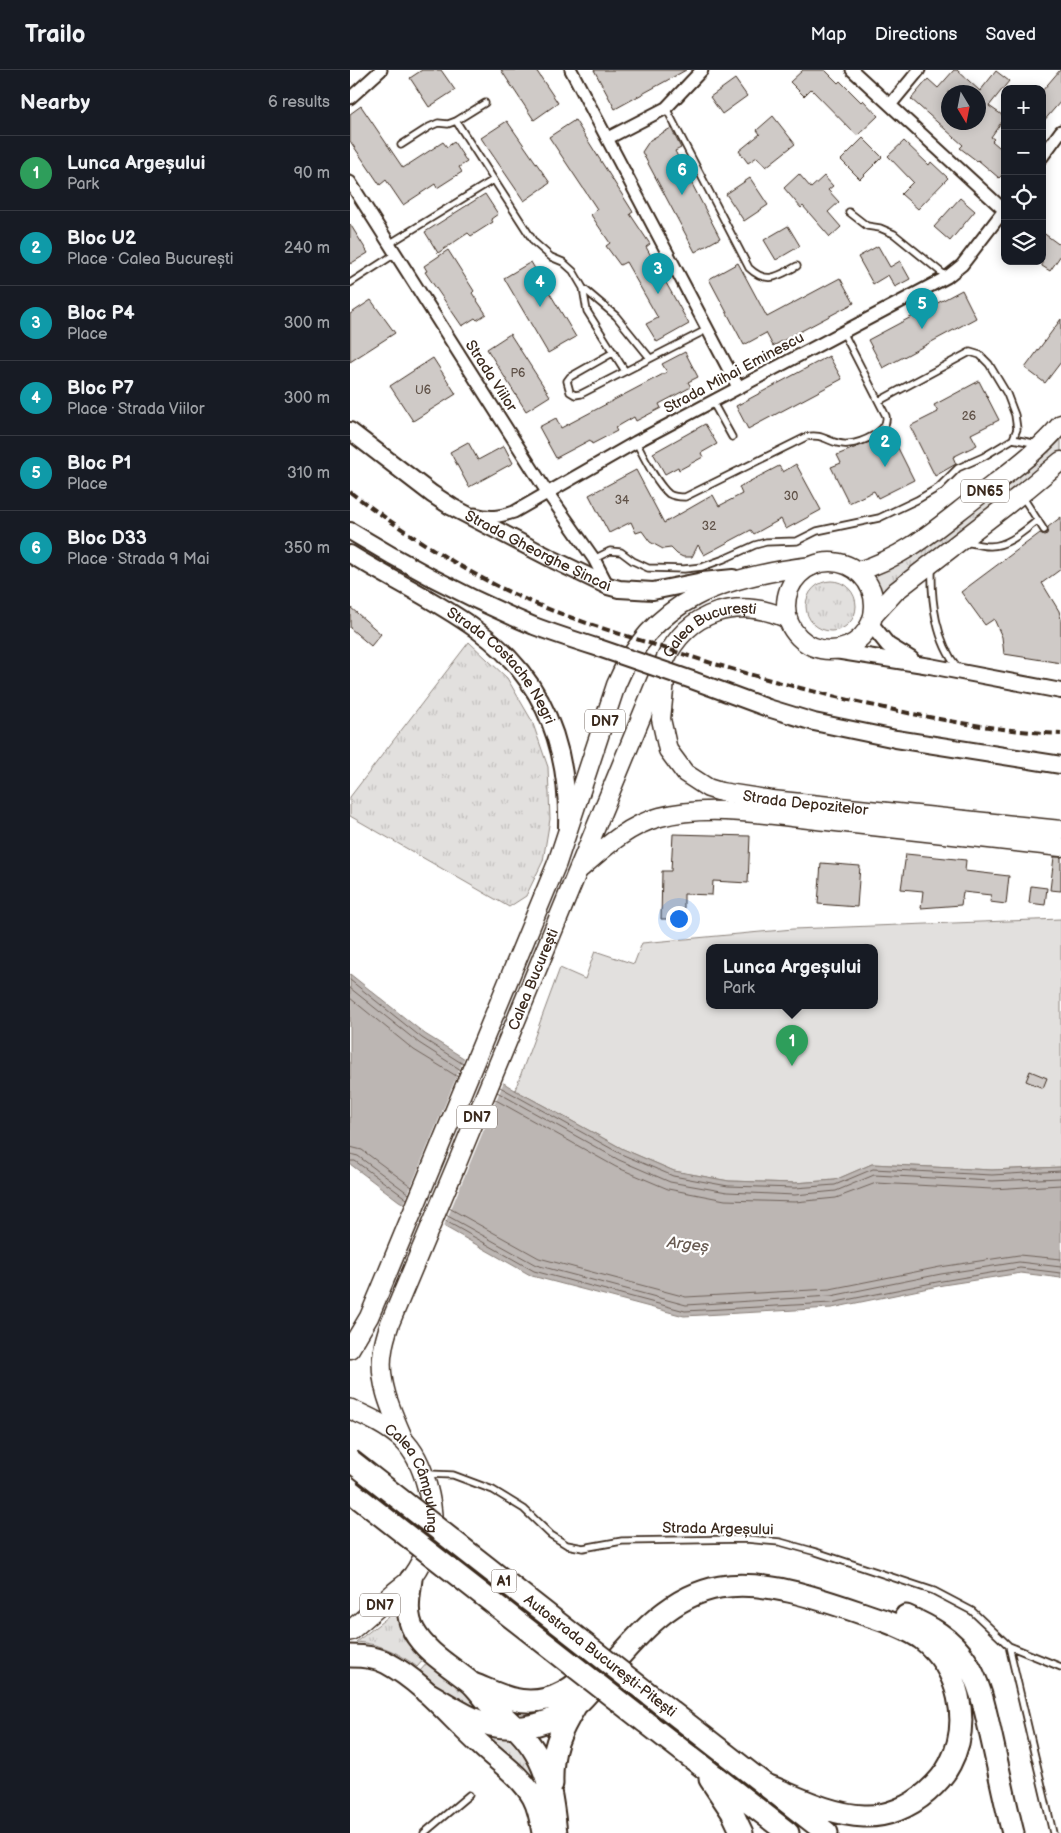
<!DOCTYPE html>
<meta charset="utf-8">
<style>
:root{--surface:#171b24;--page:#20242c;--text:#f1f3f6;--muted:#9ea1a6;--line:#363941;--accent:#c8321e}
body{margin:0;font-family:"Balsamiq Sans",sans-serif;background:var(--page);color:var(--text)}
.controls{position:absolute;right:15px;top:15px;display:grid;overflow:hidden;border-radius:10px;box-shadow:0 2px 12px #0003}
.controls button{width:45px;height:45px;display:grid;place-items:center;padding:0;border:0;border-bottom:1px solid var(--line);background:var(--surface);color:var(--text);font:25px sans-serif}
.compass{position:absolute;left:591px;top:15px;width:45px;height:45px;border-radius:50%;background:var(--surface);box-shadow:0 2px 12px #0003;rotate:170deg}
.you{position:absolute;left:328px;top:848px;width:18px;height:18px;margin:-12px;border:4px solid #fff;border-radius:50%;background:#1a73e8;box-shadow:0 0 0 8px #1a73e833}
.badge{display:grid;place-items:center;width:32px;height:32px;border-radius:50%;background:var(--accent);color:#fff;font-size:16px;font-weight:700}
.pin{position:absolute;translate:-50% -41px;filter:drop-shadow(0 1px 2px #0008)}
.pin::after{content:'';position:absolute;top:26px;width:18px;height:15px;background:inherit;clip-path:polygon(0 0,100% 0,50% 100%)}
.popup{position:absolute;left:356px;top:874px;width:172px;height:65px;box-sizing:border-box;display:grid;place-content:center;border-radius:10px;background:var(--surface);filter:drop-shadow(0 1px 4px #0005);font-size:16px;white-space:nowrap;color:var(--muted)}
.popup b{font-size:19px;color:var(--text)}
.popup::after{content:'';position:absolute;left:50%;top:100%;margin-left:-10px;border:10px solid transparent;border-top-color:var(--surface)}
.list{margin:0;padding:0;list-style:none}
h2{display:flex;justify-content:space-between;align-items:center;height:65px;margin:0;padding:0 20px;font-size:21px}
h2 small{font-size:16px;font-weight:400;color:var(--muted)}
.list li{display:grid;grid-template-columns:32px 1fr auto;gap:15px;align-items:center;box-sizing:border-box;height:75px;padding:0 20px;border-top:1px solid var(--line)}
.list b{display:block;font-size:19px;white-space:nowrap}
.list p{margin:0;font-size:16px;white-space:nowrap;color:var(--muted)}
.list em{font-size:16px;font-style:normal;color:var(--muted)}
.icon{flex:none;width:28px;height:28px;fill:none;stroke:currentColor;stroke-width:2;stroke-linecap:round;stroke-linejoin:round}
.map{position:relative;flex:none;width:711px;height:1763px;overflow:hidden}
header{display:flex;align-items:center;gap:30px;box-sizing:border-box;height:70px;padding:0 25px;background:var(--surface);border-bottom:1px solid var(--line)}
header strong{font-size:24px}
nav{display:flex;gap:28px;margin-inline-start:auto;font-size:18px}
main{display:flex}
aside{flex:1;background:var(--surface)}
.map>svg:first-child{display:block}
.grass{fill:url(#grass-tufts);stroke:#8e857e}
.park{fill:#e2e0de;stroke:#8e857e;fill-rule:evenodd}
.water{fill:#bcb6b3;stroke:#887e77}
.pier{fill:#fff}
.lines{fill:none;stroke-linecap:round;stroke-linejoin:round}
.shore{stroke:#6f625a;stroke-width:1}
.building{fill:#cfcac7;stroke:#3b2a1e;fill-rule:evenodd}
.service-casing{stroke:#3b2a1e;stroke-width:9}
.minor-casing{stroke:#3b2a1e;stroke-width:15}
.tertiary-casing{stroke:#3b2a1e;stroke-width:18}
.secondary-casing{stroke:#3b2a1e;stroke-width:20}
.primary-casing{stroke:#3b2a1e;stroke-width:21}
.trunk-casing{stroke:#3b2a1e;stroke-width:22}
.motorway-casing{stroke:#3b2a1e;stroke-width:25}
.service{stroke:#fff;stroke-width:5.5}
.minor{stroke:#fff;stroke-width:11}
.tertiary{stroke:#fff;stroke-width:14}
.secondary{stroke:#fff;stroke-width:16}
.primary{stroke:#fff;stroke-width:18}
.trunk{stroke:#fff;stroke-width:19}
.motorway{stroke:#fff;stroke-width:21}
.rail{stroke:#3b2a1e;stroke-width:4;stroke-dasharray:8 4;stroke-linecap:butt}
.secondary-bridge-casing{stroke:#3b2a1e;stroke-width:20;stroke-linecap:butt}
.motorway-bridge-casing{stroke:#3b2a1e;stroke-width:25;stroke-linecap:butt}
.secondary-bridge{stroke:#fff;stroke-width:16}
.motorway-bridge{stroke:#fff;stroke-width:21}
.labels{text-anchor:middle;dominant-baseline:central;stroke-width:4.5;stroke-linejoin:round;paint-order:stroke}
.number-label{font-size:12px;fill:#605248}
.shield{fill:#fff;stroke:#766a62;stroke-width:1}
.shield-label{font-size:14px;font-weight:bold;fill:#3b2a1e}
.street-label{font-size:15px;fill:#3b2a1e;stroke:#fff}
.water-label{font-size:16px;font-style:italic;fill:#685b52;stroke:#fff}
</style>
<header>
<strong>Trailo</strong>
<nav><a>Map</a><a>Directions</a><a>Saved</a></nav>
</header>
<main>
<aside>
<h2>Nearby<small>6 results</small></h2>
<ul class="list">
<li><span class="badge" style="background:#2e9e5b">1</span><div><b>Lunca Argeșului</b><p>Park</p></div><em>90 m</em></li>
<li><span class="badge" style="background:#0f9aa8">2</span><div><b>Bloc U2</b><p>Place · Calea București</p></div><em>240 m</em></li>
<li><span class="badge" style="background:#0f9aa8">3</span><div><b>Bloc P4</b><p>Place</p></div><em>300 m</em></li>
<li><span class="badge" style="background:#0f9aa8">4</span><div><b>Bloc P7</b><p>Place · Strada Viilor</p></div><em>300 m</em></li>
<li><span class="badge" style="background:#0f9aa8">5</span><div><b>Bloc P1</b><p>Place</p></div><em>310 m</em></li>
<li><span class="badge" style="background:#0f9aa8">6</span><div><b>Bloc D33</b><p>Place · Strada 9 Mai</p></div><em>350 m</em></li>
</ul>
</aside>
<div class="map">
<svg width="711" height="1763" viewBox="0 0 711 1763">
<defs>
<pattern id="grass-tufts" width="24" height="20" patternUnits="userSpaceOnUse" patternTransform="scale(1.25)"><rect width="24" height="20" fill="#e2e0de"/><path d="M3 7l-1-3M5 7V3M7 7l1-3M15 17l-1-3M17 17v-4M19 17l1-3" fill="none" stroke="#c3c0be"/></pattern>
</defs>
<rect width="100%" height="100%" fill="#fff"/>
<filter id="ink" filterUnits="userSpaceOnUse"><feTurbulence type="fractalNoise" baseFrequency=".02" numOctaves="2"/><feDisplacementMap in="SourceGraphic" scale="10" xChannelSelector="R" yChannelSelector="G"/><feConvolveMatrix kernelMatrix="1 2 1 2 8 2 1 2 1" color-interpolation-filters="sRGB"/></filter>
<g filter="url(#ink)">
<path class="grass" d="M711,354V391L523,546L522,523L513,506Z
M456 536a25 25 0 1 1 50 0a25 25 0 1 1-50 0Z
M119,572L157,608L182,651L198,697L200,749L193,791L176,826L159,837L0,746V727Z
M47,1540C49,1566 54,1573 74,1589L67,1597C48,1582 31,1574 6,1572Z
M78,1592L136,1637L140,1647L104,1628L70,1601Z
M119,1652L167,1664L196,1729Z"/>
<path class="park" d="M711,849V1097L642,1100L522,1094L485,1110L445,1113L379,1111L324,1101L273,1079L165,1020L210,898L235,909L245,881L284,894L292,873L443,859ZM360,877H524V935H360Z"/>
<path class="water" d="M0,904L75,964L165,1020L273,1079L324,1101L379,1111L445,1113L485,1110L522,1094L642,1100L711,1097V1208L671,1203L593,1215L482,1238L334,1246L182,1206L49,1131L0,1094Z"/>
<path class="pier" d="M115,986L154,1011L93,1158L53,1136Z"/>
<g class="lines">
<path class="shore" d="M0,910L72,968L113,994
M0,918L69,973L111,1000
M0,928L64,980L108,1007
M150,1017L271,1084L323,1106L378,1116L445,1118L485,1115L523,1099L642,1105L711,1101
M147,1022L269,1090L320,1112L377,1122L445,1125L486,1121L524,1105L642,1111L711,1108
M144,1029L266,1097L318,1119L375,1130L445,1132L486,1128L526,1113L642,1119L711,1115
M0,1077L12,1080L62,1117
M0,1084L8,1086L59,1124
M0,1091H5L57,1129
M99,1138L189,1188L336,1227L480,1219L590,1197L669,1185L711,1189
M96,1145L186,1195L336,1235L481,1226L591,1204L669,1192L711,1197
M94,1150L184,1201L335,1241L481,1233L592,1211L670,1198L711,1203"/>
</g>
<path class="building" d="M72,0H91L105,20L79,37L60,8Z
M151,0H186L208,33L184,50Z
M244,0H336L265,39Z
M453,0H475L488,13L490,11L511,32L513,30L528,46L507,66L461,19L454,26L440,12Z
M604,0H607L630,21L646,1L659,11L639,36L655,47L641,67L644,69L642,71L655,82V102L649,108L628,90L627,91L610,78L613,75L561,29L578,9L588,18ZM598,22H628V52H598Z
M710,0H711V31L692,53V21Z
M385,9L397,26L372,44L360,27Z
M11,36L53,98L93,72L97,77L104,72L117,92L109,97L112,102L87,118L85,114L53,135L36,110L30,115L0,71V44Z
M423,46L445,74L416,97L407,87L398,93L389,81L410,64L407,60Z
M225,50L283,142L280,144L300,174L296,177L339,254L307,272L296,254L308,248L276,192L270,195L256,176L260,173L241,145L247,139L199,67Z
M157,51L200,113L174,131L131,68Z
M321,58L331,78L325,81L370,168L345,182L292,82L300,70Z
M513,68L532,87L510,109L491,90Z
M554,71L579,95L581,92L598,108L568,139L551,124L563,112L538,86Z
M449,104L461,118L474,106L483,116L478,120L489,132L478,142L491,157L480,167L453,136L451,138L434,118Z
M400,108L418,135L394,151L376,124Z
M135,124L148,144L141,149L143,152L121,166L118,163L88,183L75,162Z
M610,128L625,141L600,171L584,157Z
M0,154L18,183L0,194Z
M438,156L450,176L426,190L414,170Z
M692,162L711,176V185L700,201L692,196Z
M528,176L540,197L550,191L560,209L545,217L538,205L523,214L508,187Z
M98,180L124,221L122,223L136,244L127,250L125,248L112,256L75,202L77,201L74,196Z
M181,192L226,267L198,283L154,208Z
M388,193L417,247L490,208L504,233L423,276L416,263L394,275L359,209Z
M612,220L626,248L533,298L518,270Z
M21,230L45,263L0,292V244Z
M711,249V292L695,313L675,298Z
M160,264L200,326L176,341L137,279Z
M335,282L348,307L338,312L341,317L309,334L311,338L286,351L284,347L265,358L267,361L242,374L240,370L206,388L189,357L206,348L211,358L317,302L312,294Z
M479,286L492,309L398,359L386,336Z
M83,288L106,324L63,351L40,316Z
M629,311L649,350L621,364L627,375L603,387L606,394L585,406L560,356L588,342L584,335Z
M355,354L367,374L351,383L353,387L329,400L328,397L315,404L303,383Z
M542,366L564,410L528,428L524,421L499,433L481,397L491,393L487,385L526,369L528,373Z
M118,372L128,390L154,376L163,393L119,417L100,382Z
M446,394L471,440L436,459L431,449L404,464L401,460L354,485L348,475L342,487H333L327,484L321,478L313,479L300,472L292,461L286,463L281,452L259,463L239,425L286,400L314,453L363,425L369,436L392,424L389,417L429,396L433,402Z
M711,447V499L692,513L709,541L711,549V593L654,584L652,567L644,549L635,555L611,522L690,463L694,465L697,464L698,457Z
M0,537L31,564L21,576L0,558Z
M323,764L400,766L398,813L363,811L362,825L334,824V849H311L312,801H321Z
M556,784L616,790L615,801L659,806L656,834L640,832L641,825L613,822L611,835L571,838L573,821L551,819Z
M704,787H711V821L700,820Z
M471,793L510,796L507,837L468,834Z
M681,816L697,818L695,835L679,833Z
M680,1001L697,1008L693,1018L676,1011Z"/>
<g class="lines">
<defs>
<path id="service" d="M316,38L399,198C417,215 428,206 447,196
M106,51L184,172L201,187L213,192L223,201L233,218L266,246L300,288
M51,75L79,57L88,53L98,54L106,51L135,33
M499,142L517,156L530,158L544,164L597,207
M39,174L143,110
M0,213L45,184
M233,218L237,241L275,301
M264,282L220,307L217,311L220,322L225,325L231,324L358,259
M362,331L382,367
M663,369L688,374
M286,372C294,387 306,413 319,424C324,427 329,427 335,427L456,367C474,362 481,376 498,374C511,373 539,362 536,346L493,262
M672,426L694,460
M615,472C623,473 631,476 639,476C657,477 674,461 688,450
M244,489L260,481L271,482L283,491L298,498L334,499L352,497L374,489L405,475L416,472L447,471L467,461L529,448L567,430L589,417L608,398L633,387L663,369L667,359L665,345L657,324L639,294L630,285L620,282L529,331
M582,498C581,531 586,572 608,598
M77,1404L103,1405L143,1420L174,1439L201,1465L217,1475L233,1478L272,1471L396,1469L430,1472L466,1482L584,1521L622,1541L659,1576L711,1597
M659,1576L703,1763
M74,1763L119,1725"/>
<path id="minor" d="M221,0L388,317
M502,0L654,140
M0,28L31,0
M540,35L569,0
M258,68L316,38L352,0
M692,87L711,61
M0,112L197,422L244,489L258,516
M125,444C140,448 149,447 164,442L286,372L597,207L612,195L655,139"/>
<path id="tertiary" d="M521,554L538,575L561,589
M479,580L580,596L711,621"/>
<g id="secondary">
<path id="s1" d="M0,361L82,424L102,437L204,490L258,516L269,519L303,521L353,511L383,508"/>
<path d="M0,461C59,497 120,529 184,556C205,564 227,571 249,578"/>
<path id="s2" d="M0,484C42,510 87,531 127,560C194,608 219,677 217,757"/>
<path d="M342,610L418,638L464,652L546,669L711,695"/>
</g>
<g id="primary">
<circle cx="480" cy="536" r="44"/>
<path d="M508,501C556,487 588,457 627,427C656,404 687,383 711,354"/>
<path d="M523,546L546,521L670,425L711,391"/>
<path id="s3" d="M316,601L311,649L318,680L335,703L358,718L371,722L422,730L711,760"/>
<path d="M231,798C255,777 279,755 310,747C360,733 425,746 477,751C555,760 633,769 711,777"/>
<path d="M0,1279L19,1247L30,1221L207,793L266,615C302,528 376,506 462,496"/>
<path id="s4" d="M54,1370C42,1342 27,1311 33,1280C34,1271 37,1262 40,1253L108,1091L314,592C338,540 388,526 438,549"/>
</g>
<g id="trunk">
<path id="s5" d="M0,1339C18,1347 38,1356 53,1370C74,1390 86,1439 81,1467C78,1480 69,1497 61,1508C57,1514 49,1518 44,1523C29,1536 15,1548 0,1561"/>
</g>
<path id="motorway" d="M61,1509C59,1526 55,1545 64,1561C76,1583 102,1597 120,1612C127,1618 132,1626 138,1632C155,1648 173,1662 185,1682C200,1706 203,1735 206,1763
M556,1546C579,1556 602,1568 616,1591C631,1614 636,1644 642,1670C649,1701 655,1732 663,1763
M0,1586C12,1586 26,1587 37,1593C74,1613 101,1648 132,1676C149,1692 171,1706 183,1727C189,1738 191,1750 193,1763
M123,1614C136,1619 150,1626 163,1629C195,1637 221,1622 242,1599
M76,1622C96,1633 118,1649 141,1655C169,1662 205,1654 227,1634C235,1627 242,1618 249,1610C282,1572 317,1526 370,1517C421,1508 486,1535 535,1551C548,1556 561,1561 572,1569C609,1598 622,1652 600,1694C595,1704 586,1714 577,1722C560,1737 536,1747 514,1746C480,1745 445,1726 414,1714
M309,1632L477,1763
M294,1651L438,1763
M360,1709L382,1742L392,1763
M202,1714C201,1680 209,1663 226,1635"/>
</defs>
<use href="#service" class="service-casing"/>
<use href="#minor" class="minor-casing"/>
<use href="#tertiary" class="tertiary-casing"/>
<use href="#secondary" class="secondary-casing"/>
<use href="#primary" class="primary-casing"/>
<use href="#trunk" class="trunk-casing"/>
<use href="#motorway" class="motorway-casing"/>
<use href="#service" class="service"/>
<use href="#minor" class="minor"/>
<use href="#tertiary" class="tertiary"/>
<use href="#secondary" class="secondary"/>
<use href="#primary" class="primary"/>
<use href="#trunk" class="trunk"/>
<use href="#motorway" class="motorway"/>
<path class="rail" d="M0,422C48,458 98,491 151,518C199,542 251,558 302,574C377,599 452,620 530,637C589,650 650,661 711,664"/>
<defs>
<path id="secondary-bridge" d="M249,578L342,610"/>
<path id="motorway-bridge" d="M0,1390L309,1632
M0,1421L294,1651"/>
</defs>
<use href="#secondary-bridge" class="secondary-bridge-casing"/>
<use href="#motorway-bridge" class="motorway-bridge-casing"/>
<use href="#secondary-bridge" class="secondary-bridge"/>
<use href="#motorway-bridge" class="motorway-bridge"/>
</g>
</g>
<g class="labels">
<g class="number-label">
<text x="168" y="303">P6</text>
<text x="73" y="320">U6</text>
<text x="619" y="346">26</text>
<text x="441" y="426">30</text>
<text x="272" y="430">34</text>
<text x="359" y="456">32</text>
</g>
<g class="shield">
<rect x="611" y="409.5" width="48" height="23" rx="4"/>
<rect x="235" y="639.5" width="40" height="23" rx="4"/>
<rect x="107" y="1035.5" width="40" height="23" rx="4"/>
<rect x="141.5" y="1499.5" width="25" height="23" rx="4"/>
<rect x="10" y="1523.5" width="40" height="23" rx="4"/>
</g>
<g class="shield-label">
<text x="635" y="421">DN65</text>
<text x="255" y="651">DN7</text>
<text x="127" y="1047">DN7</text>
<text x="154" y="1511">A1</text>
<text x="30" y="1535">DN7</text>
</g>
<g class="street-label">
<text transform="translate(384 303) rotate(-28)">Strada Mihai Eminescu</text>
<text transform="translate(141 306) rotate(57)">Strada Viilor</text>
<text stroke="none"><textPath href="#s1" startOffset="224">Strada Gheorghe Șincai</textPath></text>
<text stroke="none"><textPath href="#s4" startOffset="898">Calea București</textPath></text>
<text stroke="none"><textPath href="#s2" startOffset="191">Strada Costache Negri</textPath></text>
<text stroke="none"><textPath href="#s3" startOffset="235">Strada Depozitelor</textPath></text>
<text stroke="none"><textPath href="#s4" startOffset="494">Calea București</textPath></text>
<text stroke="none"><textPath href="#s5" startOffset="101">Calea Câmpulung</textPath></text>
<text transform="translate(368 1459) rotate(1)">Strada Argeșului</text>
<text transform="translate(250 1586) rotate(38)">Autostrada București-Pitești</text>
</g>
<g class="water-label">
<text transform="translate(338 1175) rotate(7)">Argeș</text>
</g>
</g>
</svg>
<div class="controls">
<button>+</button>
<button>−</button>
<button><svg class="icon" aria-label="locate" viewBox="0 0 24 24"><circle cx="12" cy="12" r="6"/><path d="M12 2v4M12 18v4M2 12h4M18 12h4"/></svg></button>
<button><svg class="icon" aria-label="layers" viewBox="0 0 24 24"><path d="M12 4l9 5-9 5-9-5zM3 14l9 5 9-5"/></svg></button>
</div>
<svg class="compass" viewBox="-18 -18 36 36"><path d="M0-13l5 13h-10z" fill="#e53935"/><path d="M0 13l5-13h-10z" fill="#9ea1a6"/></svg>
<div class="you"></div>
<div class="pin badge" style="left:442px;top:996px;background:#2e9e5b">1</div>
<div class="popup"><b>Lunca Argeșului</b>Park</div>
<div class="pin badge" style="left:535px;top:397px;background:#0f9aa8">2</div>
<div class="pin badge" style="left:308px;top:224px;background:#0f9aa8">3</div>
<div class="pin badge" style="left:190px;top:237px;background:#0f9aa8">4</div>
<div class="pin badge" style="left:572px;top:259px;background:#0f9aa8">5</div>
<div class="pin badge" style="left:332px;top:125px;background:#0f9aa8">6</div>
</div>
</main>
